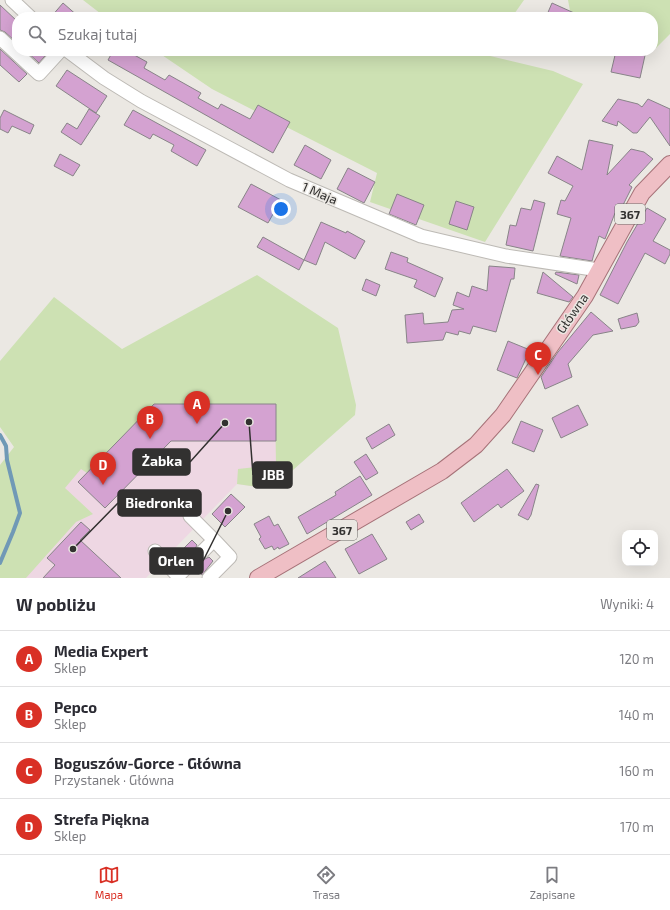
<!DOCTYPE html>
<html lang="pl">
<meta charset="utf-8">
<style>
:root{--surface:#fff;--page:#f7f7f7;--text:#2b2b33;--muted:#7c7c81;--line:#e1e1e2;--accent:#d93025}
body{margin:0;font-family:"Exo 2",sans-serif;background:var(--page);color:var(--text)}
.controls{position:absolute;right:12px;bottom:12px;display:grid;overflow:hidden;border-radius:8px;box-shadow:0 4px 16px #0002}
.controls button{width:36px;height:36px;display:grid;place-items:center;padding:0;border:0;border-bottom:1px solid var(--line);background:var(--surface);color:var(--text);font:20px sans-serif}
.you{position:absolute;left:281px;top:209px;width:14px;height:14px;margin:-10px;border:3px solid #fff;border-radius:50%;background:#1a73e8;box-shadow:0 0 0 6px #1a73e833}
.badge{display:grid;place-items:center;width:26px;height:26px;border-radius:50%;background:var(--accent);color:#fff;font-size:13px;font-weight:700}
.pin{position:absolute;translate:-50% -33px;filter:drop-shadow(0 1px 2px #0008)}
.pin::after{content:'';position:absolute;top:21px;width:14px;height:12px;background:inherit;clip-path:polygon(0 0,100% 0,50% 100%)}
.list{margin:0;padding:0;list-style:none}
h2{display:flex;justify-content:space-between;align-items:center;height:52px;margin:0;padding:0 16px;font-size:17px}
h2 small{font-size:13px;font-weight:400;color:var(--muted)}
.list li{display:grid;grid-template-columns:26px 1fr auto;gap:12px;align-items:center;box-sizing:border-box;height:56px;padding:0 16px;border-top:1px solid var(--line)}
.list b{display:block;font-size:15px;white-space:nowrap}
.list p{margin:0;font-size:13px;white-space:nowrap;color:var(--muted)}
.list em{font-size:13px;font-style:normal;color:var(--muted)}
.icon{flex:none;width:22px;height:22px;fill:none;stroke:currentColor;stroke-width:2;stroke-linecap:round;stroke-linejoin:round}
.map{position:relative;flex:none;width:670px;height:578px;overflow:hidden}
.search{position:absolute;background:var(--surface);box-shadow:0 4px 16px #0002;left:12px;right:12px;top:12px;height:44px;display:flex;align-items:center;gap:10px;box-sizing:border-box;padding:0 14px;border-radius:16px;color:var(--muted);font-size:15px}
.sheet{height:276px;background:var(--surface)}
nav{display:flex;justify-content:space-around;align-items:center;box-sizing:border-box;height:56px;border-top:1px solid var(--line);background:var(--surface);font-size:11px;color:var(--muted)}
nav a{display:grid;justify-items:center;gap:2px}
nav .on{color:var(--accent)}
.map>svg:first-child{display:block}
.commercial{fill:#eed7e3}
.green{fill:#cde1b3}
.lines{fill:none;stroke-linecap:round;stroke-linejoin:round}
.stream{stroke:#7099b6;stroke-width:4}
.building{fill:#d4a2d1;stroke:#888488}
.minor-casing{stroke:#bdbab5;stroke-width:15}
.major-casing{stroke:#a67278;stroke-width:18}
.minor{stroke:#fff;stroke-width:13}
.major{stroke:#efbfc5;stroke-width:16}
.labels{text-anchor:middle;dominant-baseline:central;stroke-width:3;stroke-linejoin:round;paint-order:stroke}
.shield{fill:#ebe8e3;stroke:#6a6866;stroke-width:1}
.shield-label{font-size:12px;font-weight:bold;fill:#323130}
.street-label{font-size:13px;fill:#323130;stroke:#ebe8e3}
.leader{fill:none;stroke:#323130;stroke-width:1.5}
.callout-dot{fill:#323130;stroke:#ebe8e3;stroke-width:1.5}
.callout{fill:#323130;stroke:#323130;stroke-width:1.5}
.callout-label{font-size:14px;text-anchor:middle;font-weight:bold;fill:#fff}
</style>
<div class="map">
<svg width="670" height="578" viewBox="0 0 670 578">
<rect width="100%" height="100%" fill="#ebe8e3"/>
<path class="commercial" d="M283,397L284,478L265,488L237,484L146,578H20L59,489L150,398Z"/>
<path class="green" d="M83,0H524L512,17H105Z
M568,0H670V34L656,48L653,47V17H574L571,16Z
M156,51H488L486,55L553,71L583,84L485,242L370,202L377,173L212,89Z
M257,275L338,328L356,405L355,415L284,478L265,488L237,484L238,469L276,465L275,404H154L87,473L81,469L65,488L93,514L76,522L26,578H0V465L14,447L0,427V361L54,297L122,349Z"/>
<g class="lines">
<path class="stream" d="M0,435L6,446L7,460L20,513L13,532L0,563"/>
</g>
<path class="building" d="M63,3L79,17H51Z
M552,3L583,17H546Z
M0,5L17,21V43L5,32L0,30Z
M0,49L27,74L19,82L0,65Z
M26,51H49L39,63Z
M113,51H127L147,62L144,68L165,80L169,75L201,93L198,98L218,109L221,104L250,119L258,105L290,122L273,153L108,60Z
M616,51H646L640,78L611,72Z
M67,70L107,96L96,113L56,86Z
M618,99L638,104L642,107L648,99L670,109V146L650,117L637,133H633L618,121L617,126L602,121Z
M89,109L100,116L81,145L61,132L67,123L77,129Z
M4,110L34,125L30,134L12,126L8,133L0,129V118Z
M133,110L206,150L197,166L171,151L174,145L153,134L150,139L124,125Z
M589,140L613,145L607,175L631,149L644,152L653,159L629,185L632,187L618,215L615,213L605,239L599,236L592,261L560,256L571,218L557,214L561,200L565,201L573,186L548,173L557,156L582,170Z
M305,145L331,160L321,179L294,165Z
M60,154L80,165L73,176L54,166Z
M348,168L375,182L364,203L337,189Z
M251,184L281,200L268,223L238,207Z
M397,194L424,205L416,225L389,214Z
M534,200L545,203L533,251L506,245L510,225L516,226L521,208L531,210Z
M456,201L474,207L467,230L449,224Z
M647,208L666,219L653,241L670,250V254L665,264L645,253L618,304L600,295L627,242Z
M321,222L346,233L347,231L365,241L355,259L325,242L316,265L304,260Z
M263,237L304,260L299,270L257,247Z
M391,252L408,258L407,262L443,278L435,297L414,287L417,280L385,269Z
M489,266L515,268L514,279H511L496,332L473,326L470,334L459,331L458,335L446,332L443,340L407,343L405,315L423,313L424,324L448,322L452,310L464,309L453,305L457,292L469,297L472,286L487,291Z
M543,272L573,297L569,302L537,293Z
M556,272L579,275L577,284L555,274Z
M366,279L380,285L376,296L362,290Z
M591,312L613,331L593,335L568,364L572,377L545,389L541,377L558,352Z
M637,313L639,322L636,326L621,329L618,319Z
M508,341L530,350L517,378L497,370Z
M154,404H276V441H171L105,508L78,482Z
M578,405L588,425L561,438L552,418Z
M521,421L543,430L534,452L512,443Z
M389,424L395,435L372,449L366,438Z
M366,454L378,473L366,480L354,462Z
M507,469L524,491L501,508L498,504L474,522L461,503Z
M360,476L372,495L307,534L298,517L336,495L335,492Z
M536,484L539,485L531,515L528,520L518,515Z
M231,494L245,507L225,527L212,514Z
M419,514L424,522L411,530L406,522Z
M269,516L274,526L278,524L289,544L279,549L278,547L274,550L272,546L265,549L259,539L261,537L254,524Z
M81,522L90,530L80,540L121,578H43L55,565L47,558Z
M372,534L387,559L359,574L345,549Z
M192,540L197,545L195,549L196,557L205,559L209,557L213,561L202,575L196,570L198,562L195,558L188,556L184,558L179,553Z
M325,561L336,578H298Z"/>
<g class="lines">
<defs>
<path id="minor" d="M12,0L30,17
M0,38L39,74L60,51
M68,51L104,78L141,101L289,180L421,236L506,256L599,270
M190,516L214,540L203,551
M155,551L178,576L190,564
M209,578L230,557L214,540"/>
<path id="major" d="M258,578L442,471L476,445L503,415L585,296L642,193L670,164"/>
</defs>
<use href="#minor" class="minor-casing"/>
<use href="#major" class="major-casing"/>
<use href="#minor" class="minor"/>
<use href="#major" class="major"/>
</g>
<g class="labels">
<g class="shield">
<rect x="615" y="204" width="30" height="20" rx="3"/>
<rect x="327" y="520" width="30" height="20" rx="3"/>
</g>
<g class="shield-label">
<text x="630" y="214">367</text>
<text x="342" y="530">367</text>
</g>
<g class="street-label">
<text transform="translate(320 193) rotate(23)">1 Maja</text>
<text transform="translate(572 313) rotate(-55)">Główna</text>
</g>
</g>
<path class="leader" d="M225 423L190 462M249 422L253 475M73 549L118 503M228 511L203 561"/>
<g class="callout-dot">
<circle cx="225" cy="423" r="4"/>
<circle cx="249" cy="422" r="4"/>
<circle cx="73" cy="549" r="4"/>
<circle cx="228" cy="511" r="4"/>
</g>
<g class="callout">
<rect x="133" y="449" width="57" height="26" rx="4"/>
<rect x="253" y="462" width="39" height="26" rx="4"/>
<rect x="118" y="490" width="83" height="26" rx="4"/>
<rect x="150" y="548" width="53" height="26" rx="4"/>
</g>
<g class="callout-label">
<text x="162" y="466">Żabka</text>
<text x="273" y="480">JBB</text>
<text x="159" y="508">Biedronka</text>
<text x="176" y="566">Orlen</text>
</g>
</svg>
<div class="controls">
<button><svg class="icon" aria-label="locate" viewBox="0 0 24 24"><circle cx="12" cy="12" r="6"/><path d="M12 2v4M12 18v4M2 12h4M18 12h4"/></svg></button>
</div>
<div class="you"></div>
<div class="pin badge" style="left:197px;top:424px">A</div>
<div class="pin badge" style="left:150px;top:439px">B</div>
<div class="pin badge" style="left:538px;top:375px">C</div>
<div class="pin badge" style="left:103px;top:485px">D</div>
<div class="search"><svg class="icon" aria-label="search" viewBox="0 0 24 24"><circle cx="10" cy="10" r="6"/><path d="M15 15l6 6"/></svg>Szukaj tutaj</div>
</div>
<section class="sheet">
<h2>W pobliżu<small>Wyniki: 4</small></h2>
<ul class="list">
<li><span class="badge">A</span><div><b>Media Expert</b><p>Sklep</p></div><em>120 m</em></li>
<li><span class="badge">B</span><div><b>Pepco</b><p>Sklep</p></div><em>140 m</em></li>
<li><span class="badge">C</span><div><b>Boguszów-Gorce - Główna</b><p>Przystanek · Główna</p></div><em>160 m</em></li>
<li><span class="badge">D</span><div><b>Strefa Piękna</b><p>Sklep</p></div><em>170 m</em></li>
</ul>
</section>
<nav>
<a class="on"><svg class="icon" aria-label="map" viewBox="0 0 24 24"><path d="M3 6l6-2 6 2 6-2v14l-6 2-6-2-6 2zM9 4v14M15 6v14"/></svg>Mapa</a>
<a><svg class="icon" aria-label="directions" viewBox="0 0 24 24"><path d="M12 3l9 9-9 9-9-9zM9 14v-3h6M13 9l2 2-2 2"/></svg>Trasa</a>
<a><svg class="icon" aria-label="saved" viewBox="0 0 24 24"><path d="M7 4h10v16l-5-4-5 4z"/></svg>Zapisane</a>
</nav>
